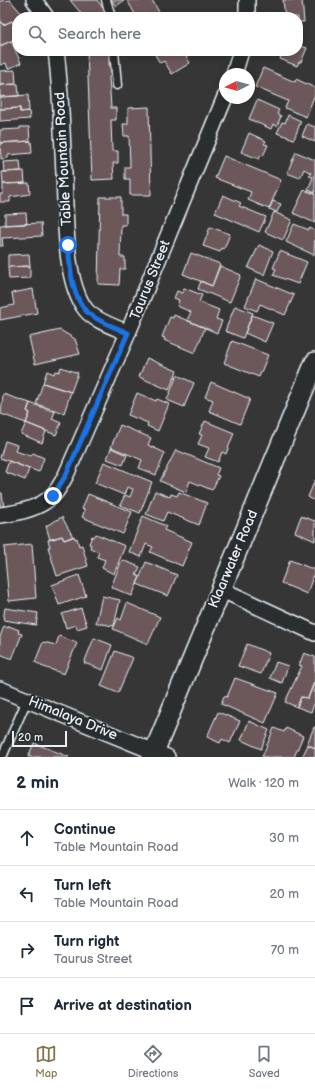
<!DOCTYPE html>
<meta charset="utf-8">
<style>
:root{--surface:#fff;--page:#f6f6f7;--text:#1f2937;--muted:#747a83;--line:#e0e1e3;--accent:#84754c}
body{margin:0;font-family:"Balsamiq Sans",sans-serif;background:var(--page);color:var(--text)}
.compass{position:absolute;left:219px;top:68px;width:36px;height:36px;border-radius:50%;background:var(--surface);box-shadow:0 2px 10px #0003;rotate:264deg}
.scale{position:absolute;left:12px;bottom:10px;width:55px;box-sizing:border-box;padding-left:4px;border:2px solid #e8f1f8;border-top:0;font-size:11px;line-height:14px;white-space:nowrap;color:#e8f1f8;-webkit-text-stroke:3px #2a2d2e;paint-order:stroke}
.stop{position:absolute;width:12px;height:12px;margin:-9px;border:3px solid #1a73e8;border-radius:50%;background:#fff}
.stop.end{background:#1a73e8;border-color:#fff;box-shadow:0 1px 4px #0008}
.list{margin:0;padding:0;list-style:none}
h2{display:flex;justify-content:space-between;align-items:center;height:52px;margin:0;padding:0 16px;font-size:17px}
h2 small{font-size:13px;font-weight:400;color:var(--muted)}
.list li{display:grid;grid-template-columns:26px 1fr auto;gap:12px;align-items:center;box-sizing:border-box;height:56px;padding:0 16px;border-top:1px solid var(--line)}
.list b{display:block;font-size:15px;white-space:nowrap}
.list p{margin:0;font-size:13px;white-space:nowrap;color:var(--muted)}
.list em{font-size:13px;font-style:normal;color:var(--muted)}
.icon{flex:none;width:22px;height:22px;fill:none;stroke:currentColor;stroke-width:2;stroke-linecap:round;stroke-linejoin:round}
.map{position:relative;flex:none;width:315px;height:757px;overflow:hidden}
.search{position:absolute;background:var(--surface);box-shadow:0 2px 10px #0003;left:12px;right:12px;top:12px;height:44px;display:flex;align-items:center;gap:10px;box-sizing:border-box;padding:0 14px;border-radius:16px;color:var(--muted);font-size:15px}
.sheet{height:276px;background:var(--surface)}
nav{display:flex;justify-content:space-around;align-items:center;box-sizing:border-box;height:56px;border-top:1px solid var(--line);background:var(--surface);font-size:11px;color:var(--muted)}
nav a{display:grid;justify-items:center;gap:2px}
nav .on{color:var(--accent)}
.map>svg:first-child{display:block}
.building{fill:#6c595a;stroke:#e8f1f8}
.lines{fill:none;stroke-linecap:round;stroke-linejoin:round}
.service-casing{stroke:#e8f1f8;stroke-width:11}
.minor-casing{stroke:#e8f1f8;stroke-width:18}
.tertiary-casing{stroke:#e8f1f8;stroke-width:22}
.service{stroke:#2a2d2e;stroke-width:8}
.minor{stroke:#2a2d2e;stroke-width:15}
.tertiary{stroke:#2a2d2e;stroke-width:19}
.route{stroke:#1a73e8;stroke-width:5}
.labels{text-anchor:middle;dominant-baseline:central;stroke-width:4;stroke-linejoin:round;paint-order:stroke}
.street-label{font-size:14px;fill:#e8f1f8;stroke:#2a2d2e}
</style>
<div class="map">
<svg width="315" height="757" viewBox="0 0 315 757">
<rect width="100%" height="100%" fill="#373637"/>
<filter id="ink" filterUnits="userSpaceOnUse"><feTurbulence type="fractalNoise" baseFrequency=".025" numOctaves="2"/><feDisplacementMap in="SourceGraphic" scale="8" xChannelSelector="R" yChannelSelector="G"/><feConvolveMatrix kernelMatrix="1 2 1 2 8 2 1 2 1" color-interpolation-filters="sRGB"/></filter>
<g filter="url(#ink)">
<path class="building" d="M10,0L22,14L17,17L13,23L12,21L3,25L0,19V1Z
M70,0H97L107,13L102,17H84Z
M111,0H125L116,6Z
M127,0H152L162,17H131L135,14Z
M283,0H302L304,22H298V17H285Z
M0,21L3,25L12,21L17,32V38L0,46Z
M11,41L21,63L8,69L6,63L0,65V46Z
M298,45L307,48L301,62H299L297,66L280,59L283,51H298Z
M87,51H109V65H114V77H109L111,108H116V120H111L112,151H118V163H113L114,179L92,180Z
M157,51H183L190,63L172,74L164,61L160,63L154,53Z
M263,68L295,82L296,79L315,88V94L306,117L285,108L288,101L255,87Z
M15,70L16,84L0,85V71Z
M18,84L19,96L0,97V85Z
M28,95L29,111L20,112V108L0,109V97Z
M257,100L279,110L277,114L281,116L277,126L273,124L271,129L249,119Z
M149,107L151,195H130V179H125V167H130L129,136H124L123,124H128V108Z
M20,108V112L29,111L30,119L0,121V109Z
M288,115L301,121L294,139L277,133L282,122L285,123Z
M307,124L315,127V142L302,136Z
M20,127H29L30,141L0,143V130L20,129Z
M249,133L266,141L264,144L268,145L263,156L261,155L259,159L241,152Z
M31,141L32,153L8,155V158L1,159L0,143Z
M296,152L315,160V193L308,190L313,177L309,176L311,173L304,169L300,178L287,173Z
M224,156L281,180L269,209L248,200L251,192L215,178Z
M20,161L21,171L4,172L3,162Z
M24,171L25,183L3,184L2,172Z
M29,183L30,194L10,197V202H0V194H3V184Z
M304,190L315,194V223L293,213Z
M223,195L241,203L239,206L266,217L259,232L215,213Z
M100,197H121V214H126V225H121L120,257H125V269H120L119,285L98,284Z
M273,201L281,204L277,212L269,209Z
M274,212L292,220L283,240L265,232Z
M26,213L27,224L5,225V214Z
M41,223L42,236L2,238L3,246H0V225Z
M294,224L309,230L310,228L315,231L314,255L286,242Z
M210,227L230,234L224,249L222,248L220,252L203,246Z
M259,245L273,251L264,275L248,268Z
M280,251L307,262L298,284L273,275L276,269L273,268Z
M191,253L220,264L212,286L183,274Z
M29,254L30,266L8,267V255Z
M30,266V278L9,279L8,267Z
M220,266L241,275L230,302L198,289L201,281L212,286Z
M256,279L294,295L285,315L260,304L257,311L245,306Z
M184,288L202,295L199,302L219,310L216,319L222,321L217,333L187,320L191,312L177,306L179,300L174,298L177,291L182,293Z
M33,289L37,313L0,320V308L14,305L12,293Z
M235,306L253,313L243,338L225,331Z
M174,315L205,328L195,353L164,340L165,338L162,337L170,317L173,318Z
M252,315L273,323L265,342L245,333Z
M60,330L75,339L80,354L35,364L29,337Z
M232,341L268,355L259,377L224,363Z
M147,358L177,371L169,390L139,377Z
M61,367L78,373L71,392L43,383L47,371L54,374L55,371L59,372Z
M177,375L194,383L184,407L167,400Z
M211,382L250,399L240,424L209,411L213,400L205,397Z
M43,383L71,392L64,413L36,404Z
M137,393L156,401L157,399L169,404L158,431L147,426L148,423L128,415Z
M3,394L30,403L27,411L30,413L26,423L1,414Z
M30,403L55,412L52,419L61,423L56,435L26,423L30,413L27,411Z
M205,421L234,433L226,454L222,452L218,462L205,457L209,448L198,444L202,435L199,434Z
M26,423L46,431L42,443L21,434Z
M120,425L151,438L148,445L165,453L156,475L139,468L142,460L111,447Z
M5,441L17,445L15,451L31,456L33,453L44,458L39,472L0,458Z
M111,448L127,455L123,465L107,459Z
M176,450L219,468L216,475L219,476L212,490L190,481L186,492L160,481Z
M9,461L29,469L25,480L5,472Z
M104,462L152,482L140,513L120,505L125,495L130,497L133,489L127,487L124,495L95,483Z
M315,480V501L308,497Z
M155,491L170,497L171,494L177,496L179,492L207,503L199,525L167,512L163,521L146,514Z
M0,493H2L4,509H0Z
M88,494L132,512L123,534L82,517L85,510L82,509Z
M143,516L166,526L164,530L192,542L182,566L150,552L153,547L146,544L141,557L129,552Z
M301,516L315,521V541L295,532Z
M62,517L73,537L64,540L62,536L50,540L46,526Z
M96,534L125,546L114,574L102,568L105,560L97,557L99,552L90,548L91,545L89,544L92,536L94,537Z
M62,536L64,540L74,536L75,539L77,538L79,546L82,545L88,566L57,576L48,547H50L48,540Z
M32,544L36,598L9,601L4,547Z
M122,560L140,567L136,575L140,577L132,596L111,587Z
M290,560L315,570L307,594L281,583Z
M146,562L177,575L168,596L137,584Z
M79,575L86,596L59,605L52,585Z
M102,596L120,600L114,626L96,623Z
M127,603L160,617L148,644L113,629L118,618L121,620Z
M5,608L38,613L36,625L3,620Z
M81,608L87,626L77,629L76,625L66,628L62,614Z
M4,626L8,628L9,626L19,630L18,633L22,634L12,659L0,654V637Z
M59,636L77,643L64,674L41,666V665L35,662L43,642L56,645Z
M94,638L112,645L103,670L84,663Z
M247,644L269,653L261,674L238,666Z
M115,651L133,658L118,693L101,686Z
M304,653L315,657V682L308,698L301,697L297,707L285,702L302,666L299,665Z
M276,662L288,666L282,683L270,678Z
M235,678L278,693L265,723L221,704L224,696L227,697Z
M314,682L315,702L311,712L297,707L301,697L308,698Z
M218,712L240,721L230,743L222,739L220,743L207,737Z
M249,721L269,730L261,749L241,740Z
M314,727H315V748L307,744Z
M274,728L284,732L286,728L303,736L294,757H262Z
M34,743L69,757H28Z
M308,745L315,748V757H302Z"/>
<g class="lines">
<defs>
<path id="service" d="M106,0L111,17
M114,51L117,85
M2,757L27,700"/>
<path id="minor" d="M34,0L46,17
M247,17V0
M56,51C61,91 62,132 64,173C66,210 63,281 86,310C95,321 115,327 128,333
M234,74L241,51
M0,515C18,513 39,509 52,496C58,491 62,482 66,475L128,333L225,97
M220,589L315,633
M0,689L167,757"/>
<path id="tertiary" d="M152,757L315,362"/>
</defs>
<use href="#service" class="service-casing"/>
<use href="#minor" class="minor-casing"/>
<use href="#tertiary" class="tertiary-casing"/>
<use href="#service" class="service"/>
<use href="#minor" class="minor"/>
<use href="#tertiary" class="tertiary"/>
</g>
</g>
<g class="lines" filter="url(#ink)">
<path class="route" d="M53,496L66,475L128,333C115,327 98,322 87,312C71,296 70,266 68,245"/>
</g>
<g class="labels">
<g class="street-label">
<text transform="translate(63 159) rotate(-93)">Table Mountain Road</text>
<text transform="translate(150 280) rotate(-68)">Taurus Street</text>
<text transform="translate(233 559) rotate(-67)">Klaarwater Road</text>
<text transform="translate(73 718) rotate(22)">Himalaya Drive</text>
</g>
</g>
</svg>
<svg class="compass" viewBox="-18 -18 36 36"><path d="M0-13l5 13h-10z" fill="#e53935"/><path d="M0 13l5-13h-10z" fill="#747a83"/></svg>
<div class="scale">20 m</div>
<div class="stop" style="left:68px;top:245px"></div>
<div class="stop end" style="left:53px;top:496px"></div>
<div class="search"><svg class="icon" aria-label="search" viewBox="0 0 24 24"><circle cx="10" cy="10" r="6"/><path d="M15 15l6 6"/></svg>Search here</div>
</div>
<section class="sheet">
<h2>2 min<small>Walk · 120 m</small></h2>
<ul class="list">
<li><svg class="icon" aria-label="ahead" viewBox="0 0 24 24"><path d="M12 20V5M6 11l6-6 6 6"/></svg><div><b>Continue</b><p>Table Mountain Road</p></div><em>30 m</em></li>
<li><svg class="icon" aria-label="left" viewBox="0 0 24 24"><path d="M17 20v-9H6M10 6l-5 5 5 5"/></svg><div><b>Turn left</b><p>Table Mountain Road</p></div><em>20 m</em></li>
<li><svg class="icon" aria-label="right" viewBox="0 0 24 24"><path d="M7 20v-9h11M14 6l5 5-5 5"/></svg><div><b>Turn right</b><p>Taurus Street</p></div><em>70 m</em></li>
<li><svg class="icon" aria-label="arrive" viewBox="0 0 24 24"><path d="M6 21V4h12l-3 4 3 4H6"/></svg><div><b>Arrive at destination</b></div></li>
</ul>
</section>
<nav>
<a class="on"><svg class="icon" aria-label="map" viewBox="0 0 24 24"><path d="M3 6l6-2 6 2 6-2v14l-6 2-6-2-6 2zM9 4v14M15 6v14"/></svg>Map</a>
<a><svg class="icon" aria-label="directions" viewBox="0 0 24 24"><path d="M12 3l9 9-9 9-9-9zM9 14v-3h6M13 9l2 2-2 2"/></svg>Directions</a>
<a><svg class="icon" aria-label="saved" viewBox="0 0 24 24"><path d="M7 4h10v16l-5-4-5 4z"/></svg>Saved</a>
</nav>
